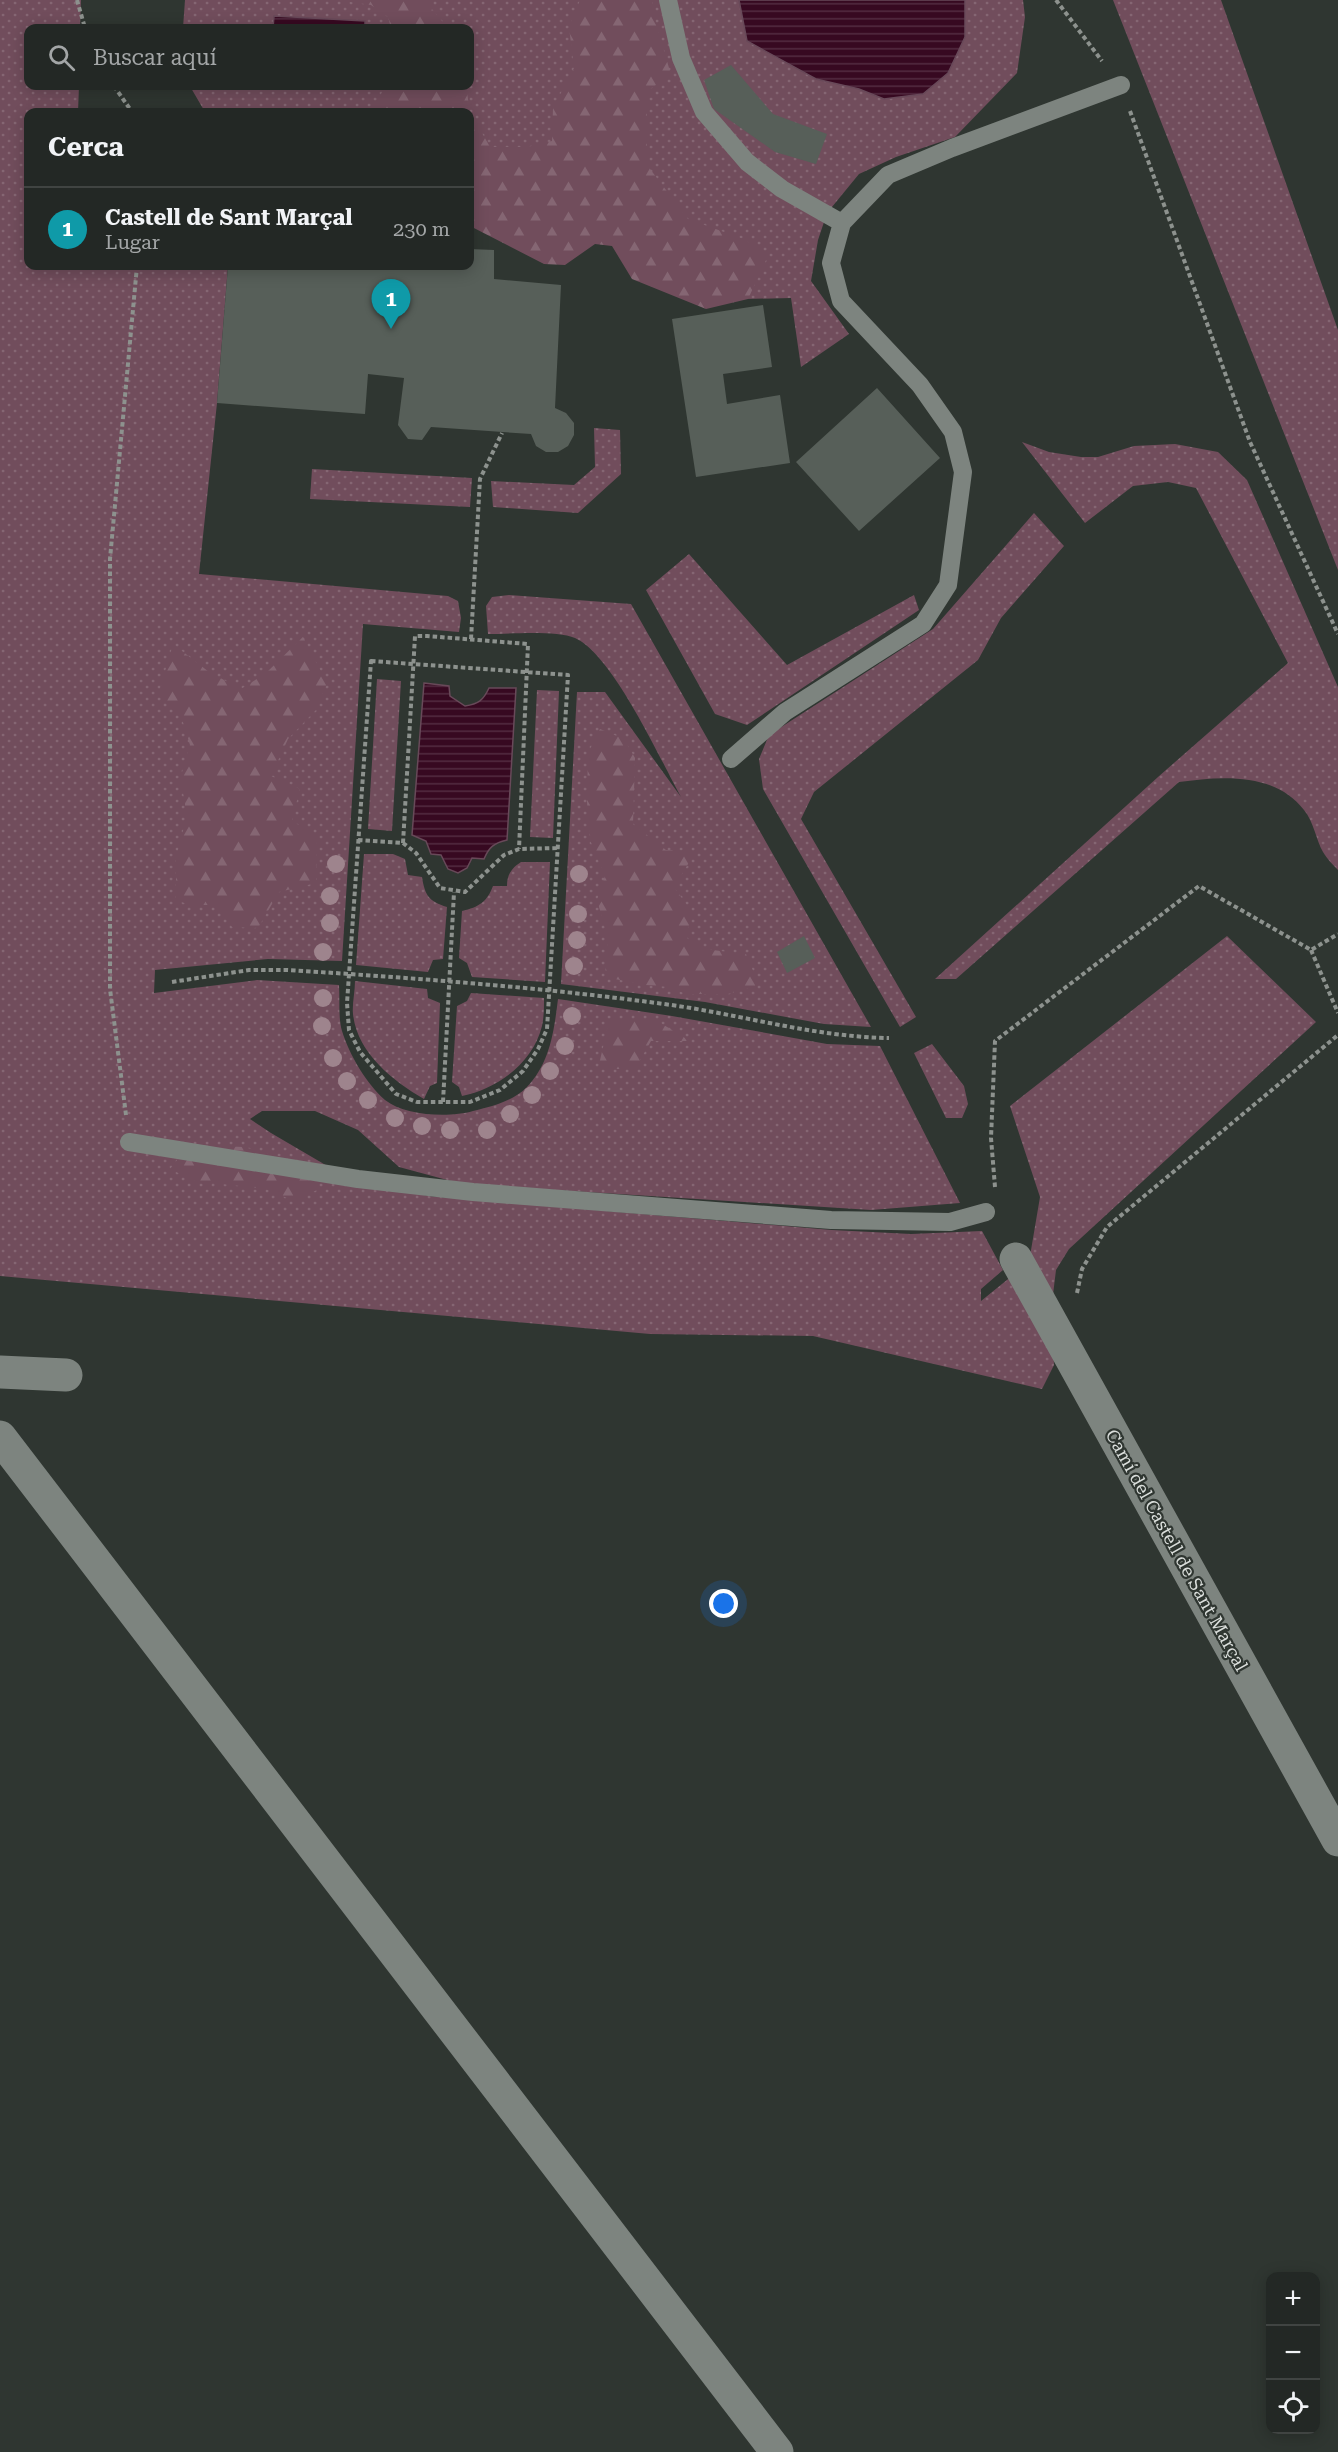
<!DOCTYPE html>
<html lang="es">
<meta charset="utf-8">
<style>
:root{--surface:#232825;--page:#2b302d;--text:#f1f3f6;--muted:#a3a6a7;--line:#404442;--accent:#d93025}
body{margin:0;font-family:"Roboto Serif",serif;background:var(--page);color:var(--text)}
.controls{position:absolute;right:18px;bottom:18px;display:grid;overflow:hidden;border-radius:12px;box-shadow:0 3px 15px #0003}
.controls button{width:54px;height:54px;display:grid;place-items:center;padding:0;border:0;border-bottom:2px solid var(--line);background:var(--surface);color:var(--text);font:30px sans-serif}
.you{position:absolute;left:724px;top:1604px;width:21px;height:21px;margin:-15px;border:4px solid #fff;border-radius:50%;background:#1a73e8;box-shadow:0 0 0 9px #1a73e833}
.badge{display:grid;place-items:center;width:39px;height:39px;border-radius:50%;background:var(--accent);color:#fff;font-size:20px;font-weight:700}
.pin{position:absolute;translate:-50% -50px;filter:drop-shadow(0 2px 3px #0008)}
.pin::after{content:'';position:absolute;top:32px;width:21px;height:18px;background:inherit;clip-path:polygon(0 0,100% 0,50% 100%)}
.list{margin:0;padding:0;list-style:none}
h2{display:flex;justify-content:space-between;align-items:center;height:78px;margin:0;padding:0 24px;font-size:26px}
h2 small{font-size:20px;font-weight:400;color:var(--muted)}
.list li{display:grid;grid-template-columns:39px 1fr auto;gap:18px;align-items:center;box-sizing:border-box;height:84px;padding:0 24px;border-top:2px solid var(--line)}
.list b{display:block;font-size:22px;white-space:nowrap}
.list p{margin:0;font-size:20px;white-space:nowrap;color:var(--muted)}
.list em{font-size:20px;font-style:normal;color:var(--muted)}
.icon{flex:none;width:33px;height:33px;fill:none;stroke:currentColor;stroke-width:2;stroke-linecap:round;stroke-linejoin:round}
.map{position:relative;flex:none;width:1338px;height:2452px;overflow:hidden}
.search{position:absolute;background:var(--surface);box-shadow:0 3px 15px #0003;left:24px;top:24px;width:450px;height:66px;display:flex;align-items:center;gap:15px;box-sizing:border-box;padding:0 21px;border-radius:12px;color:var(--muted);font-size:22px}
.panel{position:absolute;background:var(--surface);box-shadow:0 3px 15px #0003;left:24px;top:108px;width:450px;height:162px;border-radius:12px}
.map>svg:first-child{display:block}
.grass{fill:url(#grass-dots)}
.forest{fill:url(#forest-firs)}
.water{fill:url(#water-rules);stroke:#684959;stroke-width:1.5}
.building{fill:#575f59}
.lines{fill:none;stroke-linecap:round;stroke-linejoin:round}
.path{stroke:#8d928e;stroke-width:4;stroke-dasharray:4.5 3;stroke-linecap:butt}
.lane{stroke:#7d847f;stroke-width:18}
.street{stroke:#7d847f;stroke-width:33}
.tree{fill:#9e848d}
.labels{text-anchor:middle;dominant-baseline:central;stroke-width:4.5;stroke-linejoin:round;paint-order:stroke}
.street-label{font-size:18px;fill:#dadedb;stroke:#2f3631}
</style>
<div class="map">
<svg width="1338" height="2452" viewBox="0 0 1338 2452">
<defs>
<pattern id="grass-dots" width="8" height="8" patternUnits="userSpaceOnUse" patternTransform="scale(1.5)"><rect width="8" height="8" fill="#714d5c"/><path d="M2 2h.1M6 6h.1" fill="none" stroke="#856673" stroke-width="1.8" stroke-linecap="round"/></pattern>
<pattern id="forest-firs" width="22" height="20" patternUnits="userSpaceOnUse" patternTransform="scale(1.5)"><rect width="22" height="20" fill="#714d5c"/><path d="M5 1l3.5 6h-7zM16 11l3.5 6h-7z" fill="#856673"/></pattern>
<pattern id="water-rules" width="6" height="5" patternUnits="userSpaceOnUse" patternTransform="scale(1.5)"><rect width="6" height="5" fill="#370921"/><path d="M0 2.5h6" fill="none" stroke="#532c41"/></pattern>
</defs>
<rect width="100%" height="100%" fill="#2f3631"/>
<path class="grass" d="M0,0H81L80,28H28V86H79L78,112H28V266H228L217,403L199,574L448,596L458,601L461,618L459,632L363,624L342,961L268,959L155,970L154,993L257,980L339,985C340,1000 338,1017 342,1031C350,1056 366,1083 385,1100C405,1116 449,1118 473,1111C490,1107 513,1101 526,1088C550,1064 554,1031 558,999L672,1016L827,1044L880,1046L960,1203L871,1210L462,1184L399,1167L358,1130L315,1111H262L250,1119L271,1133L329,1167L358,1179L428,1196L832,1230L911,1234L982,1231L1003,1270L981,1289V1301L1029,1262L1040,1197L1010,1106L1227,936L1316,1022L1069,1249L1056,1270L1051,1311L1054,1365L1042,1389L813,1336L650,1334L0,1276Z
M185,0H1023L1025,17L1017,73L955,137L896,157L859,174L827,213L818,240L811,281L849,334L801,367L791,298L703,300L654,222L470,175V112H205L191,88L190,86H470V28H183Z
M1113,0H1221L1338,330V570Z
M594,428L620,430L621,474L578,513L493,507L491,481L574,485L595,467Z
M1022,442L1049,452L1081,457H1098L1134,446L1175,444L1218,452L1247,480L1338,687V870C1333,865 1327,859 1323,852C1316,840 1314,822 1304,810C1275,772 1221,776 1179,782L956,979H935L1158,777L1288,663L1196,488L1168,482L1133,486L1085,523Z
M312,469L472,478L470,507L310,499Z
M1034,513L1064,546L1001,618L978,660L814,792L801,819L916,1017L900,1027L763,789L759,759L769,735L933,629Z
M689,554L787,665L914,595L919,610L747,725L715,714L646,590Z
M509,595L631,604L871,1027L824,1024L705,1002L561,984L577,692H605L681,797C660,759 613,655 575,638C557,630 509,634 488,634L486,606L492,597Z
M377,679L401,681L392,831L368,829Z
M537,690L559,691L553,838L530,837Z
M364,854H393L405,859L408,875L422,877C425,896 429,901 447,907L443,959L433,960L428,972L356,965Z
M521,862H550L545,982L472,977L467,963L459,958L462,911C479,907 487,902 493,886H507C507,874 512,868 521,862Z
M355,981L427,989L428,998L440,1003L437,1083L430,1086L424,1099C393,1081 357,1053 353,1014C352,1004 355,992 355,981Z
M471,993L544,998C544,1007 544,1017 542,1026C533,1063 497,1089 462,1096L459,1087L452,1082L457,1006L467,1001Z
M932,1044L964,1086L968,1104L962,1118H946L914,1053Z"/>
<path class="forest" d="M337,0H432L431,8L448,28H391L388,17L371,5Z
M580,0H652L654,16L671,75L647,91V165L688,219L746,240L767,258L748,299L706,309L632,279L612,246L595,244L565,265L544,264L470,226V112H372L385,86H466L470,112L490,147H527L552,141L553,108L574,68L569,27Z
M303,637L327,683L316,710L288,739L271,776L300,789L292,820L317,839L316,883L279,892L258,928L232,927L218,905H190L176,900V858L185,823V802L180,779L190,745L182,719L159,692L173,644L209,672L241,689L266,673Z
M600,729L624,739L635,758L633,824L666,850L696,851L674,887L691,911L687,938L704,949L746,954L759,985L728,994H686L669,987L645,985L605,977L608,938L597,900L605,876L590,840L587,802L588,753Z
M654,1019L690,1041H651L635,1069H598L609,1021Z
M189,1145L244,1147L307,1164L317,1190L294,1201L266,1189L195,1181L170,1169Z"/>
<path class="water" d="M739,0H965V37L948,73L923,94L884,99L859,89L816,79L747,41Z
M274,16L365,21V28H273Z
M424,683L449,686L450,696L465,706C478,704 483,701 489,688H516L507,840C494,843 489,847 484,859L472,858L467,868L458,873L448,869L441,855L431,854L426,841L412,835Z"/>
<path class="building" d="M731,65L773,114L827,134L816,164L775,152L714,109L704,80Z
M470,249L494,250V279L561,285L555,408L566,413L574,423V435L568,446L558,452H546L536,446L531,434L431,427L422,440L408,439L398,425L404,378L368,374L365,414L217,403L228,266H470Z
M763,305L772,367L723,374L727,404L780,395L790,463L696,477L672,319Z
M877,388L940,458L859,531L796,462Z
M804,936L815,958L787,973L777,952Z"/>
<g class="lines">
<path class="path" d="M77,0L85,28
M1056,0L1102,61
M114,86L132,112
M1130,111L1250,442L1338,634
M471,639L480,479L502,433
M371,661L568,675L547,1029L538,1049L523,1071L500,1090L470,1102H417L396,1094L360,1052L349,1030L347,1003Z
M358,840L403,843L416,853L440,888L465,892L504,855L519,849L559,848
M403,843L415,636H427L528,644L519,849
M1311,950L1338,1013
M172,982L249,970H288C414,978 539,987 664,1004C740,1014 813,1037 889,1038
M443,1102L454,892
M126,1115L110,989V559L137,266
M995,1187L991,1138L995,1041L1199,886L1311,950L1338,934
M1077,1293L1082,1269L1107,1227L1338,1035"/>
<path class="lane" d="M668,0L681,58L704,112L747,162L782,189L842,223L831,263L841,301L920,385L953,432L963,472L948,585L923,624L785,712L731,759
M842,223L888,175L952,148L1121,85
M129,1142L358,1179L473,1192L831,1220L950,1222L986,1212"/>
<path class="street" d="M1016,1259L1338,1840
M0,1372L66,1375
M0,1437L777,2452"/>
</g>
<g class="tree">
<circle cx="336" cy="864" r="9"/>
<circle cx="579" cy="874" r="9"/>
<circle cx="330" cy="896" r="9"/>
<circle cx="578" cy="914" r="9"/>
<circle cx="330" cy="923" r="9"/>
<circle cx="577" cy="940" r="9"/>
<circle cx="323" cy="952" r="9"/>
<circle cx="574" cy="966" r="9"/>
<circle cx="323" cy="998" r="9"/>
<circle cx="572" cy="1016" r="9"/>
<circle cx="322" cy="1026" r="9"/>
<circle cx="565" cy="1046" r="9"/>
<circle cx="333" cy="1058" r="9"/>
<circle cx="550" cy="1071" r="9"/>
<circle cx="347" cy="1081" r="9"/>
<circle cx="532" cy="1095" r="9"/>
<circle cx="368" cy="1100" r="9"/>
<circle cx="510" cy="1114" r="9"/>
<circle cx="395" cy="1118" r="9"/>
<circle cx="422" cy="1126" r="9"/>
<circle cx="450" cy="1130" r="9"/>
<circle cx="487" cy="1130" r="9"/>
</g>
<g class="labels">
<g class="street-label">
<text transform="translate(1177 1550) rotate(61)">Camí del Castell de Sant Marçal</text>
</g>
</g>
</svg>
<div class="controls">
<button>+</button>
<button>−</button>
<button><svg class="icon" aria-label="locate" viewBox="0 0 24 24"><circle cx="12" cy="12" r="6"/><path d="M12 2v4M12 18v4M2 12h4M18 12h4"/></svg></button>
</div>
<div class="you"></div>
<div class="pin badge" style="left:391px;top:329px;background:#0f9aa8">1</div>
<div class="search"><svg class="icon" aria-label="search" viewBox="0 0 24 24"><circle cx="10" cy="10" r="6"/><path d="M15 15l6 6"/></svg>Buscar aquí</div>
<section class="panel">
<h2>Cerca<small></small></h2>
<ul class="list">
<li><span class="badge" style="background:#0f9aa8">1</span><div><b>Castell de Sant Marçal</b><p>Lugar</p></div><em>230 m</em></li>
</ul>
</section>
</div>
